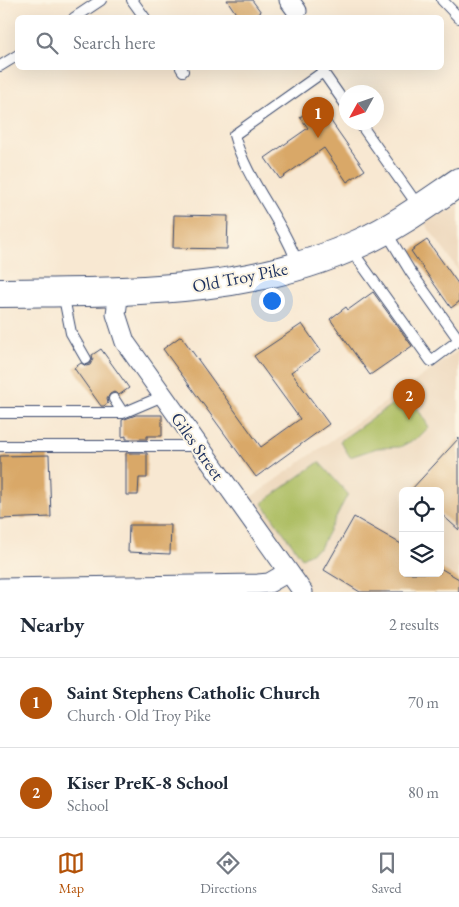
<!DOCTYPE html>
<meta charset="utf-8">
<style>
:root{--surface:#fff;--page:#f6f6f7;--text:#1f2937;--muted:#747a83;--line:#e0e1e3;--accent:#b45309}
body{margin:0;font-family:"EB Garamond",serif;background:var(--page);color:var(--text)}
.controls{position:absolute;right:15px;bottom:15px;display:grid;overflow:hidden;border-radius:8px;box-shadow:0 5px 20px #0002}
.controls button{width:45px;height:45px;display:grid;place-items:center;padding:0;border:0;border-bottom:1px solid var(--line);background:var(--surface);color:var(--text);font:25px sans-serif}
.compass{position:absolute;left:339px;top:85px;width:45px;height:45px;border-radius:50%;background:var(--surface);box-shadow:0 5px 20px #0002;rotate:230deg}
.you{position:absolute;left:271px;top:300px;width:18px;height:18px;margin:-12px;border:4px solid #fff;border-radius:50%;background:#1a73e8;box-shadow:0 0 0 8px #1a73e833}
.badge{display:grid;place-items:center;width:32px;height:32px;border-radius:50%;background:var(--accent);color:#fff;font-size:16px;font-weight:700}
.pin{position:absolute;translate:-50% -41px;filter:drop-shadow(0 1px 2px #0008)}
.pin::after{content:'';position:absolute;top:26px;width:18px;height:15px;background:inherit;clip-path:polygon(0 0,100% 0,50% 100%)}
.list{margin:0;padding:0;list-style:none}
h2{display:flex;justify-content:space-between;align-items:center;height:65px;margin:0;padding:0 20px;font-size:21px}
h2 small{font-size:16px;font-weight:400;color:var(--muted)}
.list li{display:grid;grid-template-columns:32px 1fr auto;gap:15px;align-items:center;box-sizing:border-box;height:90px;padding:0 20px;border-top:1px solid var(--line)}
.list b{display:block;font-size:19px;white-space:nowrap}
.list p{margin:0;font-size:16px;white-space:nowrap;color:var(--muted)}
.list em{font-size:16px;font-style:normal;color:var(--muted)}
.icon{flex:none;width:28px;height:28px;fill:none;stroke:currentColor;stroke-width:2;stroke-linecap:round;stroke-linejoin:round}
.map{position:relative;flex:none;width:459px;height:592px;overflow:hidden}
.search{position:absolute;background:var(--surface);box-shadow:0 5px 20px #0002;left:15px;right:15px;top:15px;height:55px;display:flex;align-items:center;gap:12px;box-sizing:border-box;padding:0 18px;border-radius:8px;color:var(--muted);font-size:19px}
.sheet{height:245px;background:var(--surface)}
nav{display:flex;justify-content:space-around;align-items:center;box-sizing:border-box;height:70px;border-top:1px solid var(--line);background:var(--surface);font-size:14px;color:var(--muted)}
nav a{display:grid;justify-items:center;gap:2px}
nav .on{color:var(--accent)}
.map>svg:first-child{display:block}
.built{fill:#edd7bb;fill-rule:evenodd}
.green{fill:#aabc5f;stroke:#62765e}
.building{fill:#d9a867}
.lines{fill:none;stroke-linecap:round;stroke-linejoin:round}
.lane-casing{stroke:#3c4b6f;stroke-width:12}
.street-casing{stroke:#3c4b6f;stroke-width:21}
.secondary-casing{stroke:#3c4b6f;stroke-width:30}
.lane{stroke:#fff;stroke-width:10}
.street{stroke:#fff;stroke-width:19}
.secondary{stroke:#fff;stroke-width:28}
.labels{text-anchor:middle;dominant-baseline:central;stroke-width:4;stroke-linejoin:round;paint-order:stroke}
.street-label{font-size:18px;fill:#1b2f5e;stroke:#fcf5e5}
</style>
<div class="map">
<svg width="459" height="592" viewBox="0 0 459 592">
<rect width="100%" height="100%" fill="#fcf5e5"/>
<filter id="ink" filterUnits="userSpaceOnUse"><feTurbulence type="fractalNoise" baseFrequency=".02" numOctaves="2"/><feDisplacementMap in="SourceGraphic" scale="10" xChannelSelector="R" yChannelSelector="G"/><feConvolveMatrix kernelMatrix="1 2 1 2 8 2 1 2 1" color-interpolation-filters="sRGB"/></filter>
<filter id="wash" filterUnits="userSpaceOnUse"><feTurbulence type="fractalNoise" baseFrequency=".0096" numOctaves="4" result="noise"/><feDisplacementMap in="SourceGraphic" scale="20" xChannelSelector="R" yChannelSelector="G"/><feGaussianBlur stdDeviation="1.12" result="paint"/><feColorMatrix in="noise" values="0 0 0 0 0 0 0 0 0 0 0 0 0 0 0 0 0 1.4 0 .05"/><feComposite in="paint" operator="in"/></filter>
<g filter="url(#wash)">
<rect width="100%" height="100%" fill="#f8e8d2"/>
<path class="built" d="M459,182V271L416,211Z
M459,350V592H303L240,505ZM403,491H440V573H403Z"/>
<path class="green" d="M408,393L429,427L419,437L400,447L377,448L350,457L340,441Z
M319,462L348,494L320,548L302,558L262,503Z"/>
<g id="blocks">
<path class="building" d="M227,0H252L261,12L253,18H239Z
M319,104L365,170L347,182L324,148L280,179L265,158L308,128L300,117Z
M174,215L228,216L227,249L173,248Z
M427,240L459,285V302L451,308L411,251Z
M373,292L412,346L370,375L330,319L346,307L348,310Z
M302,324L321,351L291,372L329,424L256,477L163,349L181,336L261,447L300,419L254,356Z
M101,349L129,388L119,395L114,392L110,394L107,399L108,403L104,406H101L74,368L81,363L86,366L90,365L93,359L92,355Z
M136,415H162V436H147V439H126V436L122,437V420Z
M459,438V530L440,513V491H410Z
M126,453H147V478H139L138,495H126Z
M49,455L51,517L0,519V456Z
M354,517L403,545V573H440V568L459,579V592H360L324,570Z
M129,525H171L170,554L128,552Z"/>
</g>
</g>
<g filter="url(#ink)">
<use href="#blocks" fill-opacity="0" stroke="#3c4b6f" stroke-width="1"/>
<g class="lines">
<defs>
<path id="lane" d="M132,0L145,18
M442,0L459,18
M74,18L101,0
M0,66L18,55
M181,68L183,71
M359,122L419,207
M350,248L431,361L459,340L410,271L385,230
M298,265C282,219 247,182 234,135L323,72L346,105
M63,293L71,333L86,359
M114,399L123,413
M0,413H123L163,396
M0,446H198"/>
<path id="street" d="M289,0L297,11
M119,291L116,314L125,342L303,592
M0,588L258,584L269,583L288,572"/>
<path id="secondary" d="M0,293C123,291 248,296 362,242C397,226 428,203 459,182"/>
</defs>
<use href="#lane" class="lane-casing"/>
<use href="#street" class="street-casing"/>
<use href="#secondary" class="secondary-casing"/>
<use href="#lane" class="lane"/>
<use href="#street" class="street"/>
<use href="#secondary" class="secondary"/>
</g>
</g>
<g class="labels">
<g class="street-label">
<text transform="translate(240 277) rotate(-11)">Old Troy Pike</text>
<text transform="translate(198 446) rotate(55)">Giles Street</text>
</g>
</g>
</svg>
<div class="controls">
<button><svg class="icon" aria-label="locate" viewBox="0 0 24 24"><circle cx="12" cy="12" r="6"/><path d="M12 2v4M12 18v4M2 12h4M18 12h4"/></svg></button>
<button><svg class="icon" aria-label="layers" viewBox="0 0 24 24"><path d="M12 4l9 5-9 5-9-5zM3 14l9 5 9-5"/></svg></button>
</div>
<svg class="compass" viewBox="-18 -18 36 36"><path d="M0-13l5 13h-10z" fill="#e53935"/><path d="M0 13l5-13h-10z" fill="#747a83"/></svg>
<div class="you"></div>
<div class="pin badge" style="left:318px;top:138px">1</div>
<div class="pin badge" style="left:409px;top:420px">2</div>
<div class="search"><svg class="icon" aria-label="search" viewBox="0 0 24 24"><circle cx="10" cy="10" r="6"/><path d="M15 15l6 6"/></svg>Search here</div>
</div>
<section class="sheet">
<h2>Nearby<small>2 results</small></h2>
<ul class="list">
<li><span class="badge">1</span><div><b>Saint Stephens Catholic Church</b><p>Church · Old Troy Pike</p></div><em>70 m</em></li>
<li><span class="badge">2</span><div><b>Kiser PreK-8 School</b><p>School</p></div><em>80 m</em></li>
</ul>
</section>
<nav>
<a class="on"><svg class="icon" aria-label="map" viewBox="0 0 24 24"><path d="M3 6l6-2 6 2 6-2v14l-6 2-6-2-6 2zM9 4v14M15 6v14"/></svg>Map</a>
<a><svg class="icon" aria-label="directions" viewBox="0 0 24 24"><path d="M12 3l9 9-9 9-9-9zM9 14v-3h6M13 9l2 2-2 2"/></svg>Directions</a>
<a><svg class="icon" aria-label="saved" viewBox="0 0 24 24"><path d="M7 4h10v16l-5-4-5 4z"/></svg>Saved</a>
</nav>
